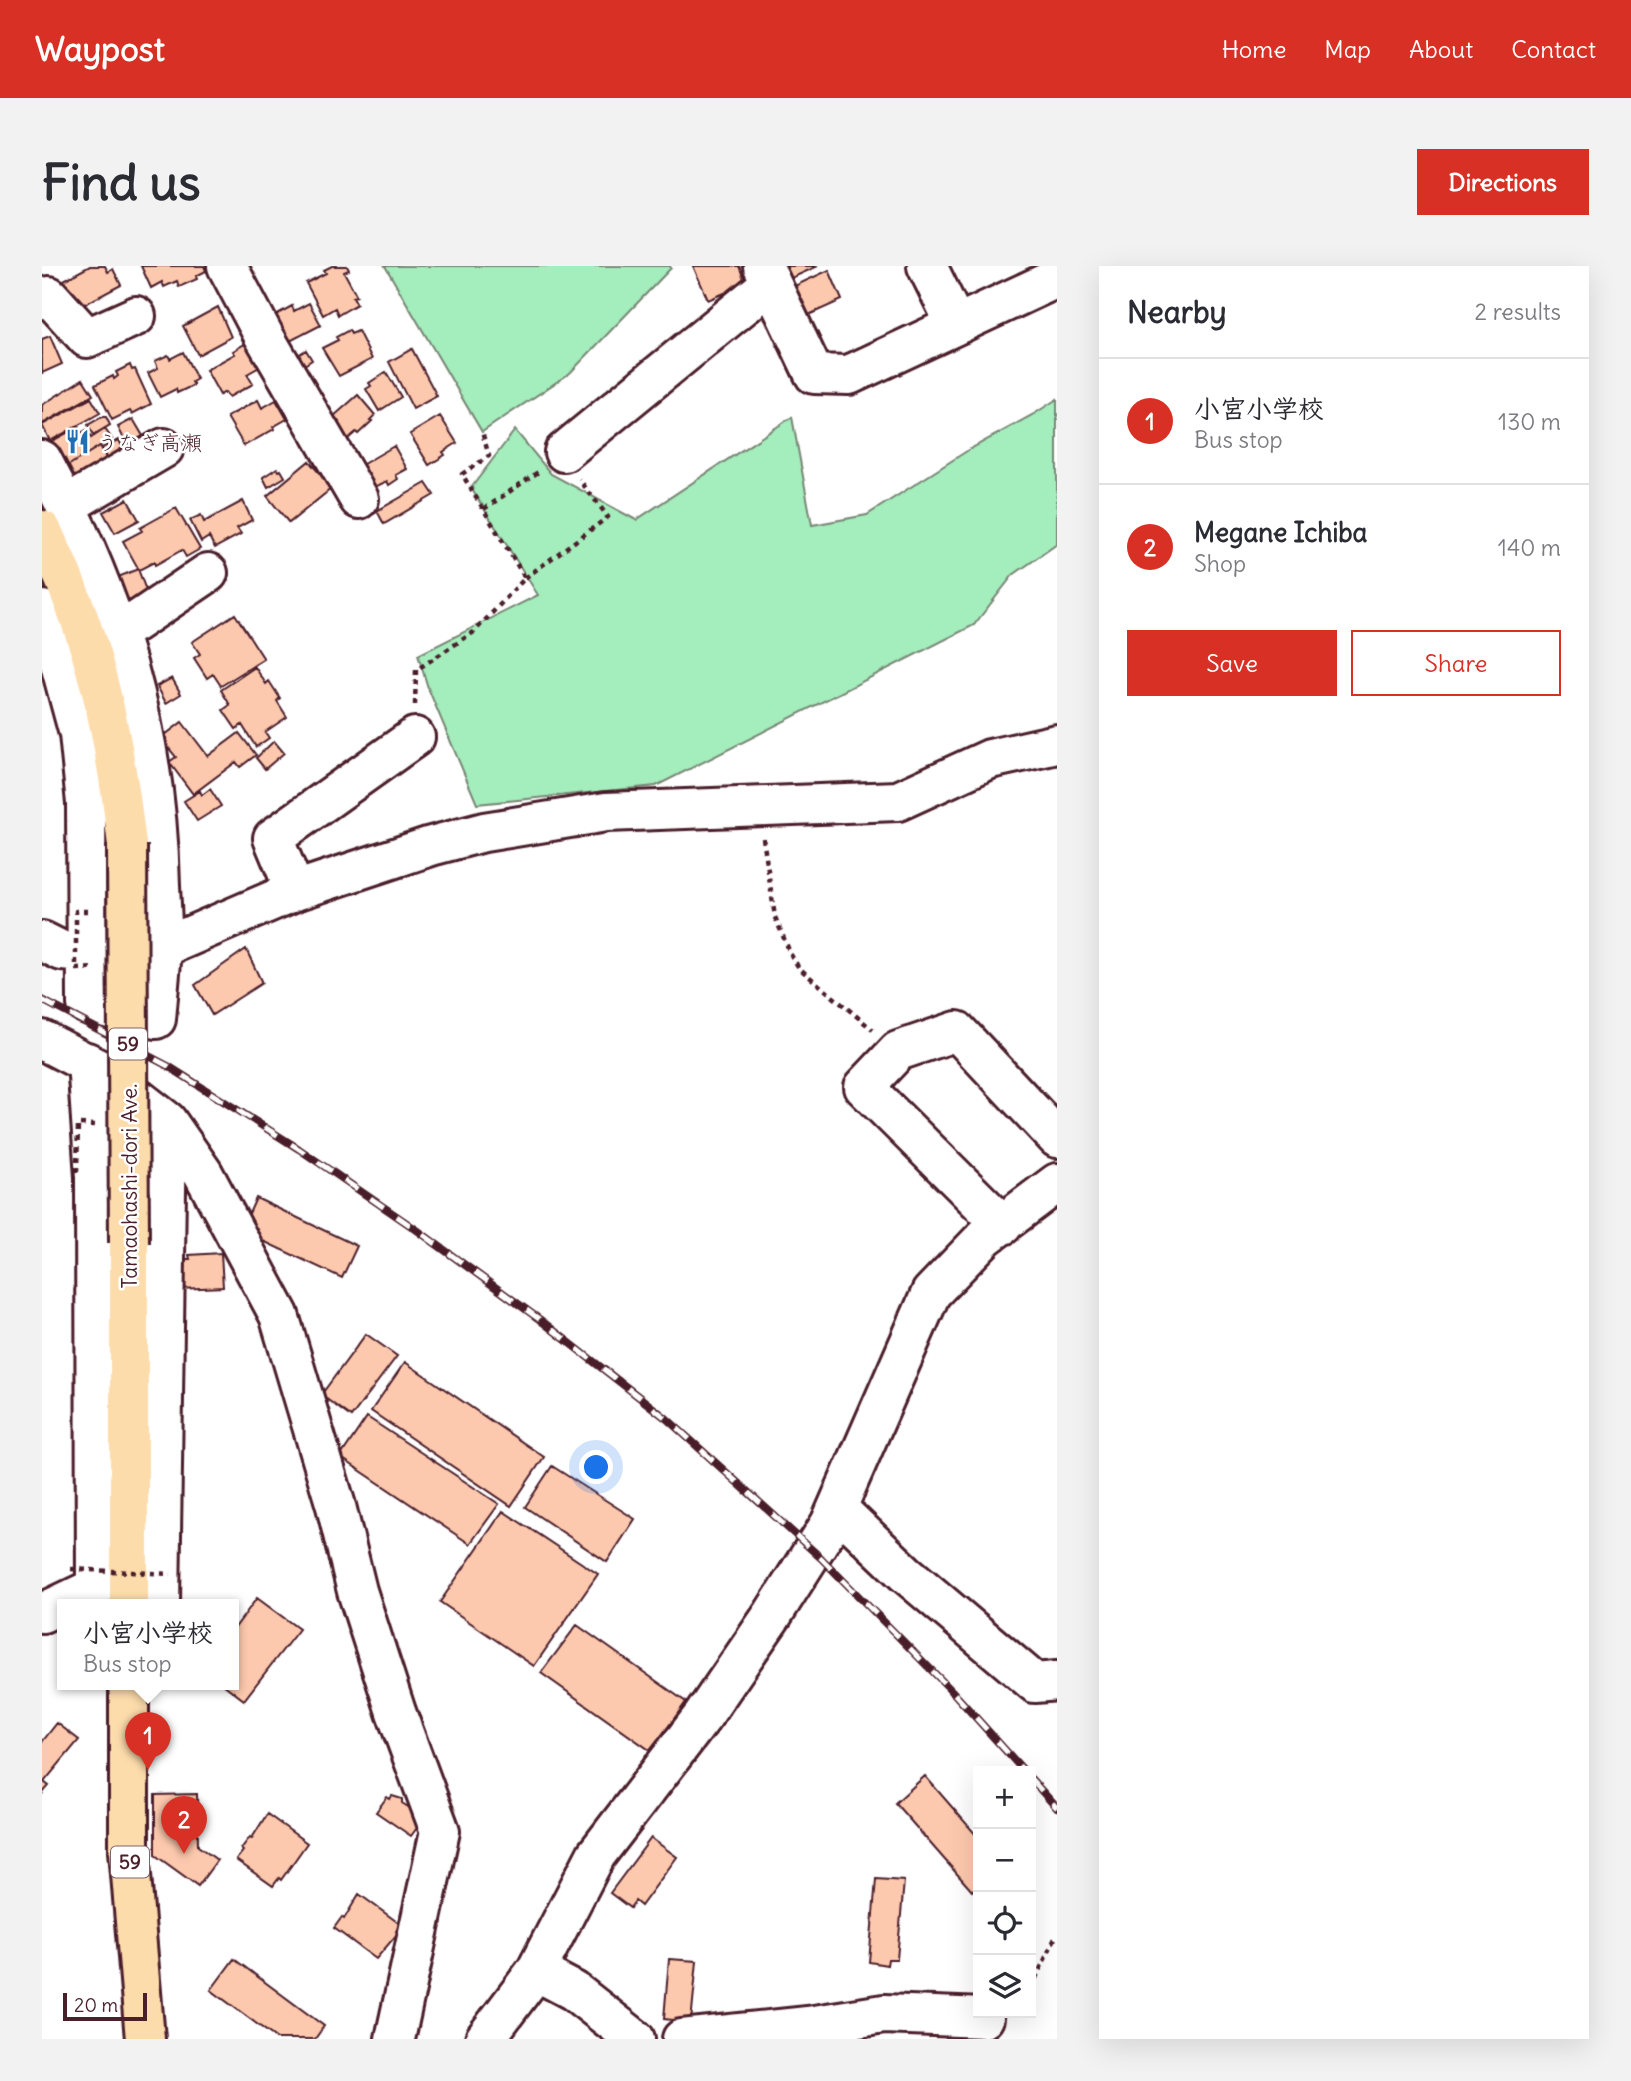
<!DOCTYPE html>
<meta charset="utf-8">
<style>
:root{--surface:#fff;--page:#f2f2f3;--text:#2b2b33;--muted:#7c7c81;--line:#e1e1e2;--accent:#d93025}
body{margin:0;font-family:Delius,"Klee One",sans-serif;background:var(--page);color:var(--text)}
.controls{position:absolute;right:21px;bottom:21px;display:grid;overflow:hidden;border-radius:0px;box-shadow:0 7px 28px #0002}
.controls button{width:63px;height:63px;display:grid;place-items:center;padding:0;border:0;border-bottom:2px solid var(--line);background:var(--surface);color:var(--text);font:35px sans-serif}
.scale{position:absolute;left:21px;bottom:18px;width:84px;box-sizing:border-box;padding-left:7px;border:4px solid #4a1f2b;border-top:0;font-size:19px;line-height:24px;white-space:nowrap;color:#4a1f2b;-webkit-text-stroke:5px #fff;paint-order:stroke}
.you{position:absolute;left:555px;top:1202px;width:24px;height:24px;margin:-18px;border:5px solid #fff;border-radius:50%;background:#1a73e8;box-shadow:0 0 0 10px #1a73e833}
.badge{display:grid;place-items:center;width:46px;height:46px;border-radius:50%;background:var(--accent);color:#fff;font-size:23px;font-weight:700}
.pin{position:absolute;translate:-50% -58px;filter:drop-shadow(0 2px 4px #0008)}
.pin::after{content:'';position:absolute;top:37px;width:24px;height:21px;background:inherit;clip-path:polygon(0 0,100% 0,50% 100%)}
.popup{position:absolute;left:15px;top:1333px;width:182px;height:91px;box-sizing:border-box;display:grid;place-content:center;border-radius:0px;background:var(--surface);filter:drop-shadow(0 2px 5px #0005);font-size:23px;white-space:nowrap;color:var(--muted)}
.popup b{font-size:26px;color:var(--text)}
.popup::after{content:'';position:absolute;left:50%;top:100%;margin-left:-14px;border:14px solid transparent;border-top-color:var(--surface)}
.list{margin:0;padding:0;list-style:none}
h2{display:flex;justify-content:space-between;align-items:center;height:91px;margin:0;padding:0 28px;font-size:30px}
h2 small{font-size:23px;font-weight:400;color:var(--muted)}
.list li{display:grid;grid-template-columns:46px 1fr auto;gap:21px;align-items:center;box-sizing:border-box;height:126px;padding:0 28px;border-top:2px solid var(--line)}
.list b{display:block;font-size:26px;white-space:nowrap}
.list p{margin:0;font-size:23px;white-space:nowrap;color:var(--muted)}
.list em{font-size:23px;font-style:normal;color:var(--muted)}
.actions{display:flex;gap:14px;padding:21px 28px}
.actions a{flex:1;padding:16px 0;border:2px solid var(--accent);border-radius:0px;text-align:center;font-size:24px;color:var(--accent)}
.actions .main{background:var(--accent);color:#fff}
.icon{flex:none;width:38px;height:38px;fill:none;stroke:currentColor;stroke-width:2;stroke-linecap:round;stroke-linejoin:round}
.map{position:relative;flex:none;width:1015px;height:1773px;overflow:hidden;border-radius:0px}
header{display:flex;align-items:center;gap:42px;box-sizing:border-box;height:98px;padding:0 35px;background:var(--accent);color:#fff}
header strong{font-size:33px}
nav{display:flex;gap:38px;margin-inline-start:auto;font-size:24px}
.intro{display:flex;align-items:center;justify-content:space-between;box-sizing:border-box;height:168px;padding:0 42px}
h1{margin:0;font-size:49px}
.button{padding:18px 32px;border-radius:0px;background:var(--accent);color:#fff;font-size:24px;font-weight:700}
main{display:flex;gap:42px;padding:0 42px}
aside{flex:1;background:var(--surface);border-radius:0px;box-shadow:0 7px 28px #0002}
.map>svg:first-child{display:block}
.green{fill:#a4edbc;stroke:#778674;stroke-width:2}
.building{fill:#fdc9ae;stroke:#4a1f2b;stroke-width:2}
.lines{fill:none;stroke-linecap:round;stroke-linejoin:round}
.minor-casing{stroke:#4a1f2b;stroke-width:44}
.major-casing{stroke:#4a1f2b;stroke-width:44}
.path{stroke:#4a1f2b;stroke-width:4.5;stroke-dasharray:5 5;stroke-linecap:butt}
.minor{stroke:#fff;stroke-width:38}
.major{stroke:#fddcac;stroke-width:38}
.rail-casing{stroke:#4a1f2b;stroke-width:8}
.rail{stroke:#fff;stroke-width:5;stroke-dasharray:16;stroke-linecap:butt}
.major-bridge-casing{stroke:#4a1f2b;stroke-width:44;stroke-linecap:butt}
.path-bridge{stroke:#4a1f2b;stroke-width:4.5;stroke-dasharray:5 5;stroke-linecap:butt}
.major-bridge{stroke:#fddcac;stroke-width:38}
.labels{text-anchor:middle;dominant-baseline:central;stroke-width:5;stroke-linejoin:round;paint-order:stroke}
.shield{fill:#fff;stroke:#80626b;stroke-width:2}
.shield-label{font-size:19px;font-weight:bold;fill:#4a1f2b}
.poi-label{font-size:21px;fill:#4a1f2b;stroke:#fff;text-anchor:start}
.street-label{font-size:21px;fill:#4a1f2b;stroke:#fff}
</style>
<header>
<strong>Waypost</strong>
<nav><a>Home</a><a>Map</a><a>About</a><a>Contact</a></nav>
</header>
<div class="intro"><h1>Find us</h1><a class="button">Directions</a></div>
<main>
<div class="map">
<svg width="1015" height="1773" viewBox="0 0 1015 1773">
<rect width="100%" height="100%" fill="#fff"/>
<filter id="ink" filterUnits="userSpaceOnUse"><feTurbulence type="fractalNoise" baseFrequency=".0143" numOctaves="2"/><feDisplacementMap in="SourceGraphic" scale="14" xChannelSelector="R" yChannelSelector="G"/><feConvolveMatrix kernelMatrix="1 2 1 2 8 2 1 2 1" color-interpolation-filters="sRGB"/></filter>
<g filter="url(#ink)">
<path class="green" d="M343,0H628L629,2L528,107L440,166Z
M1015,133V278L971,309L932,359L614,520L435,538L386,422L376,389L496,329L429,222L473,164L509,208L594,254L750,151L770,259L825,249L928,183L992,148Z"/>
<path class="building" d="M48,0H63L66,6L71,3L79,19L34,43L20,15Z
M99,0H162L164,5L154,10L155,13L137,21L135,15L122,21L120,16L109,22Z
M290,0H305L307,4L302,6L315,30L311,31L315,38L296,49L293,42L281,49L264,17L284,7L282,4Z
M651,0H697L704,18L666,34Z
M737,0H776L743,15Z
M787,4L800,34L760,52L746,23Z
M267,37L279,59L246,76L228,52L250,40L252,45Z
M176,41L189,71L156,89L141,60Z
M307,64L309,68L316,65L330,93L297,110L280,82L296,74L294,71Z
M8,70L20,98L0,107V73Z
M206,76L219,100L205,108L211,118L187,131L183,126L178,129L164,104L193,88L191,85Z
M370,83L395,130L371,143L347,96Z
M264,84L270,94L251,106L245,96Z
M141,86L155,113L150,116L152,119L135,127L134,123L118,131L106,107L116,102L113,95L126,89L128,93Z
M88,99L90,104L93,103L109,138L90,148L88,145L70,154L53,119L71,110L72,113L76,110L74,106Z
M344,106L359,131L337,145L324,123L329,120L327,117Z
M41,113L51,129L0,158V139Z
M316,129L333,149L328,154L330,155L316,168L314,166L299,179L288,165L297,156L292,150Z
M49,132L58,147L8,175L0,159Z
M216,134L220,142L234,134L245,153L231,161L232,163L202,180L185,151Z
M398,150L415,177L401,186L403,189L387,199L368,168Z
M60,151H64L68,159L51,169L46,159Z
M91,153L101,170L85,179L76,161Z
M36,161L39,167L44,164L49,172L63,163L70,173L58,180L67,195L32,216L8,176Z
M77,174L83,187L67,194L60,182Z
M58,180L67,195L32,216L24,201Z
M352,180L365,203L354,209L356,213L347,219L345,215L329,223L316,201Z
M267,195L290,222L247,257L225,230Z
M235,202L237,205L239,204L243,211L226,221L221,211Z
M384,217L392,229L342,258L335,245Z
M85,233L97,254L73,267L61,246Z
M201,235L210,254L195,262L199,268L173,282L167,271L159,276L148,254L159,249L162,256Z
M134,242L158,283L144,291L140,284L113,299L112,296L97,304L81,275L100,265L98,262Z
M96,303L106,330L86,337L76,311Z
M193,348L222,393L179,420L171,408L165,412L152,392L158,388L150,376Z
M213,401L224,418L227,415L238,432L235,435L245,451L223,466L227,472L214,481L200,459L194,463L181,444L188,439L179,424Z
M130,412L139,428L124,437L115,420Z
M140,456L166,490L197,467L214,489L198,501L194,496L151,528L127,496L134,491L121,475L125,472L123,469Z
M232,475L242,487L223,503L214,492Z
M168,523L179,540L155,555L142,535L158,525L160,529Z
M204,683L220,717L170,749L153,719Z
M214,932L315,980L300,1012L206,968L211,957L204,954Z
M179,987L181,1021L137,1023L135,993H148L147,989Z
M324,1068L355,1090L309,1151L279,1129Z
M363,1096L502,1191L469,1240L329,1145Z
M325,1151L457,1238L428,1278L298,1191Z
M510,1200L593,1253L565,1296L483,1241Z
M461,1245L556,1308L492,1400L398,1336Z
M215,1332L257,1363L202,1434L181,1418H192V1363Z
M535,1359L644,1436L609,1485L499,1407Z
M15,1457L37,1474L2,1516L7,1520L0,1528V1476Z
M883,1510L936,1571V1619L930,1625L853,1537Z
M155,1528L156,1580L175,1594L156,1620L113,1589V1529Z
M350,1530L360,1533V1537L368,1542L371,1539L380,1555L369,1570L334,1546L345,1531L348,1533Z
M225,1548L265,1577L239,1614L237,1612L231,1620L194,1594L201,1585L199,1583L208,1571L210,1572Z
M609,1572L635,1591L599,1640L593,1635L588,1642L568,1627Z
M834,1613L862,1615L855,1693H846L845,1699L827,1696Z
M317,1628L358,1658L354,1665L356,1667L334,1693L292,1662L300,1651L302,1653Z
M192,1693L282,1760L273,1773H235L169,1724Z
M627,1693L655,1695L649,1756L622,1753Z"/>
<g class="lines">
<defs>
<path id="minor" d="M185,0L222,70L317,233
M721,0L772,108L807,109L1015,12
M885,0L914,59
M0,33L7,30L45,72L94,50
M522,186L729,17
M0,194C74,330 115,465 118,620C119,642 121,663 120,684C118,707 116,730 114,753L45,738L44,537L37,468L14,383L0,344
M25,239L122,182
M75,361L92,357L166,307
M253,625L231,572L373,471
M0,675L20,685L46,687
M120,682L253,625L389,580L442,566L564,546L856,535L948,493L1015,478
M0,774L62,806L125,855L161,907L237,1049L294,1240L315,1325L354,1446L398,1565L353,1773
M45,796L53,911L54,1338
M961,959L822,821L856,785L915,765L1015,872
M795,1242L863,1307L993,1417L1015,1415
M118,1338L125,855
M0,1347L55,1321
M494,1705L532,1725L593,1773
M443,1773L494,1705L554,1589L661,1450L731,1348L788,1258L889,1027L943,971L1015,917
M640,1773L766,1760L842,1748L942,1752"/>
<path id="major" d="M0,264C52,369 72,464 85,579
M87,977V1338
M87,1418V1585L103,1773"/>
</defs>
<use href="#minor" class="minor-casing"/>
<use href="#major" class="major-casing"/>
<path class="path" d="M442,243L499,204
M483,312L566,251L537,213
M373,439L374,404L432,366L483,312L420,208L447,190L440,166
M721,572L733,651L749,689L757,702L831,764
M989,1722L1015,1668"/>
<use href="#minor" class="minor"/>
<use href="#major" class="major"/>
<defs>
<path id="rail" d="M0,734L126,800L257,883L375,964L497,1053L624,1152L779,1292L909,1424L982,1505
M989,1513L1015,1542"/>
</defs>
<use href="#rail" class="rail-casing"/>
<use href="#rail" class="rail"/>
<defs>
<path id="major-bridge" d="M85,579L87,977"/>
</defs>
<use href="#major-bridge" class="major-bridge-casing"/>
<path class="path-bridge" d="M46,645H34V703L54,702
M35,906L36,858L55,859
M29,1303L129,1308"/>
<use href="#major-bridge" class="major-bridge"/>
</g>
</g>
<defs>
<symbol id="restaurant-bare" viewBox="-9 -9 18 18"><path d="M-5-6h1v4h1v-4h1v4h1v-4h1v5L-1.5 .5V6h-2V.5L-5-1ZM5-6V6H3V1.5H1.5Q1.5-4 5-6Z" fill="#1f6fb2" stroke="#fff" stroke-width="2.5" paint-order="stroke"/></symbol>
</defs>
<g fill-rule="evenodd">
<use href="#restaurant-bare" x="18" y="158" width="35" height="35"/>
</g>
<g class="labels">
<g class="shield">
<rect x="67" y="762.5" width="38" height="31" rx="5"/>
<rect x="69" y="1580.5" width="38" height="31" rx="5"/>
</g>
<g class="shield-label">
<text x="86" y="778">59</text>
<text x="88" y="1596">59</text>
</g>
<g class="poi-label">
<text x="55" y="176">うなぎ高瀬</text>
</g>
<g class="street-label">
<text transform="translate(87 920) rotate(-90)">Tamaohashi-dori Ave.</text>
</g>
</g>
</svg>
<div class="controls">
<button>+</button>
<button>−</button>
<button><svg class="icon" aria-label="locate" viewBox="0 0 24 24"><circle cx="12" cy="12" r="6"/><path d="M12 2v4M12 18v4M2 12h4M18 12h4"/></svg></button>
<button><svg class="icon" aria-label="layers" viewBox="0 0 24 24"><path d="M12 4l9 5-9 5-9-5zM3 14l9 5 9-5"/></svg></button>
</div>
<div class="scale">20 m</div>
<div class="you"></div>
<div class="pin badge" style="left:106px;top:1504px">1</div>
<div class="popup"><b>小宮小学校</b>Bus stop</div>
<div class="pin badge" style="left:142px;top:1588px">2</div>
</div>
<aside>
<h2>Nearby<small>2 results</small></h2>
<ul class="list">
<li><span class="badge">1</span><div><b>小宮小学校</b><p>Bus stop</p></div><em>130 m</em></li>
<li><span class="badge">2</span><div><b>Megane Ichiba</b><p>Shop</p></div><em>140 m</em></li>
</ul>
<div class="actions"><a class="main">Save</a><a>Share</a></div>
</aside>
</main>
